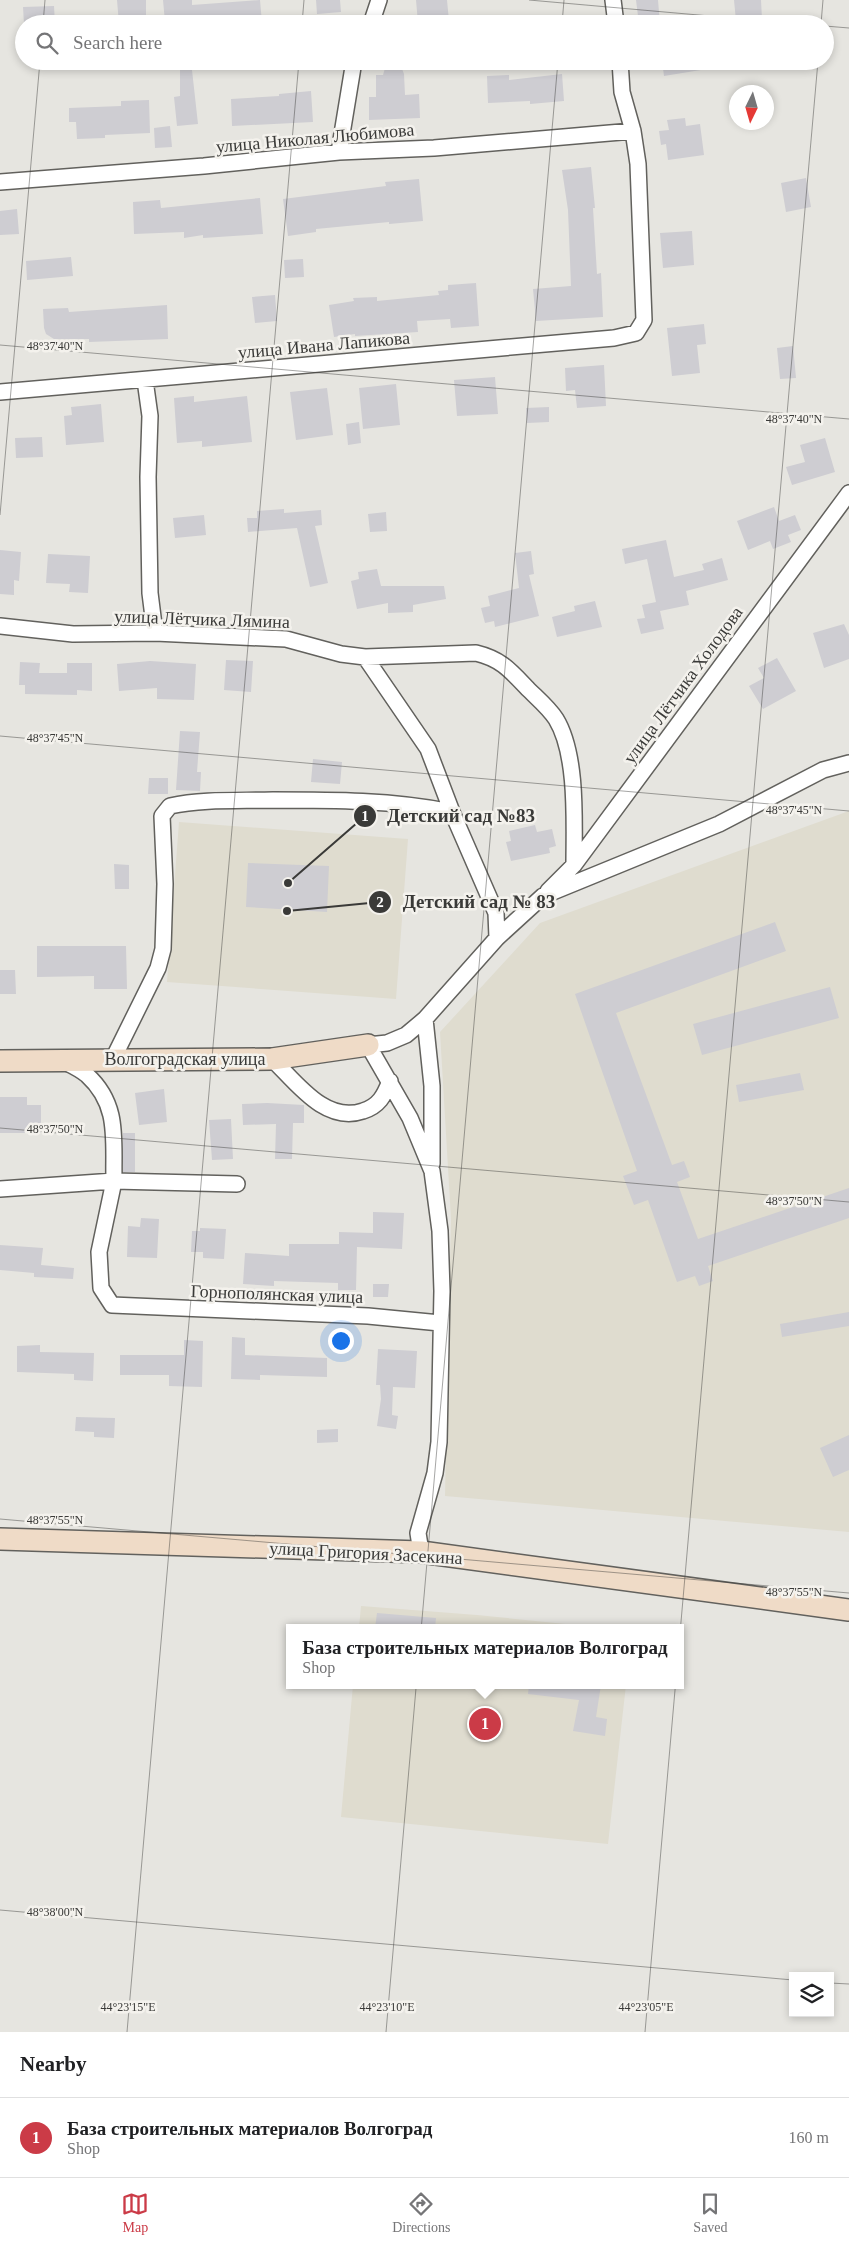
<!DOCTYPE html>
<meta charset="utf-8">
<style>
:root{--surface:#fff;--page:#f6f6f6;--text:#202124;--muted:#757577;--line:#e0e0e0;--accent:#cb3b47}
body{margin:0;font-family:Georgia,serif;background:var(--page);color:var(--text)}
.controls{position:absolute;right:15px;bottom:15px;display:grid;overflow:hidden;border-radius:0px;box-shadow:0 2px 8px #0003}
.controls button{width:45px;height:45px;display:grid;place-items:center;padding:0;border:0;border-bottom:1px solid var(--line);background:var(--surface);color:var(--text);font:25px sans-serif}
.compass{position:absolute;left:729px;top:85px;width:45px;height:45px;border-radius:50%;background:var(--surface);box-shadow:0 2px 8px #0003;rotate:185deg}
.you{position:absolute;left:340px;top:1340px;width:18px;height:18px;margin:-12px;border:4px solid #fff;border-radius:50%;background:#1a73e8;box-shadow:0 0 0 8px #1a73e833}
.badge{display:grid;place-items:center;width:32px;height:32px;border-radius:50%;background:var(--accent);color:#fff;font-size:16px;font-weight:700}
.pin{position:absolute;translate:-50% -50%;border:2px solid #fff;box-shadow:0 1px 5px #0006}
.popup{position:absolute;left:286px;top:1624px;width:398px;height:65px;box-sizing:border-box;display:grid;place-content:center;border-radius:0px;background:var(--surface);filter:drop-shadow(0 1px 4px #0005);font-size:16px;white-space:nowrap;color:var(--muted)}
.popup b{font-size:19px;color:var(--text)}
.popup::after{content:'';position:absolute;left:50%;top:100%;margin-left:-10px;border:10px solid transparent;border-top-color:var(--surface)}
.list{margin:0;padding:0;list-style:none}
h2{display:flex;justify-content:space-between;align-items:center;height:65px;margin:0;padding:0 20px;font-size:21px}
h2 small{font-size:16px;font-weight:400;color:var(--muted)}
.list li{display:grid;grid-template-columns:32px 1fr auto;gap:15px;align-items:center;box-sizing:border-box;height:80px;padding:0 20px;border-top:1px solid var(--line)}
.list b{display:block;font-size:19px;white-space:nowrap}
.list p{margin:0;font-size:16px;white-space:nowrap;color:var(--muted)}
.list em{font-size:16px;font-style:normal;color:var(--muted)}
.icon{flex:none;width:28px;height:28px;fill:none;stroke:currentColor;stroke-width:2;stroke-linecap:round;stroke-linejoin:round}
.map{position:relative;flex:none;width:849px;height:2032px;overflow:hidden}
.search{position:absolute;background:var(--surface);box-shadow:0 2px 8px #0003;left:15px;right:15px;top:15px;height:55px;display:flex;align-items:center;gap:12px;box-sizing:border-box;padding:0 18px;border-radius:28px;color:var(--muted);font-size:19px}
.sheet{height:145px;background:var(--surface)}
nav{display:flex;justify-content:space-around;align-items:center;box-sizing:border-box;height:70px;border-top:1px solid var(--line);background:var(--surface);font-size:14px;color:var(--muted)}
nav a{display:grid;justify-items:center;gap:2px}
nav .on{color:var(--accent)}
.map>svg:first-child{display:block}
.built{fill:#dfdccf}
.building{fill:#cecdd2}
.lines{fill:none;stroke-linecap:round;stroke-linejoin:round}
.street-casing{stroke:#62615d;stroke-width:18}
.secondary-casing{stroke:#62615d;stroke-width:24}
.street{stroke:#fff;stroke-width:15}
.secondary{stroke:#efdbc7;stroke-width:21}
.ticks{fill:none;stroke:#3a3a38;stroke-width:1;stroke-opacity:0.45}
.labels{text-anchor:middle;dominant-baseline:central;stroke-width:5;stroke-linejoin:round;paint-order:stroke}
.street-label{font-size:18px;fill:#3a3a38;stroke:#f4f2ed}
.ticks-label{font-size:12px;text-anchor:middle;fill:#3a3a38;stroke:#f4f2ed;stroke-width:5;stroke-linejoin:round;paint-order:stroke}
.leader{fill:none;stroke:#3a3a38;stroke-width:2}
.callout-dot{fill:#3a3a38;stroke:#f4f2ed;stroke-width:2}
.mark-label{font-size:15px;text-anchor:middle;font-weight:bold;fill:#fff}
.callout-label{font-size:19px;text-anchor:middle;font-weight:bold;fill:#3a3a38;stroke:#f4f2ed;stroke-width:5;stroke-linejoin:round;paint-order:stroke}
</style>
<div class="map">
<svg width="849" height="2032" viewBox="0 0 849 2032">
<rect width="100%" height="100%" fill="#e6e5e0"/>
<path class="built" d="M849,811V1532L445,1496L451,1219L440,1032L540,923Z
M179,822L408,839L396,999L167,982Z
M361,1606L477,1615L605,1628H359Z
M353,1685H626L608,1844L341,1817Z"/>
<path class="building" d="M117,0H146V24H119Z
M163,0H192V5L260,0L262,23L193,24V20L165,22Z
M316,0H340L341,12L317,14Z
M416,0H447L449,21L418,23Z
M636,0H658L660,24H639Z
M734,0H761L762,19L736,21Z
M54,6L55,24H24L23,7Z
M180,61H191L198,124L177,126L174,97L180,96Z
M387,61H399L404,74L405,95L419,94L420,118L369,120V97H376V75H383Z
M662,61H707V69L664,76Z
M562,74L564,101L530,104V101L488,103L487,76L509,75V80Z
M311,91L313,122L232,126L231,99L279,96V94Z
M149,100L150,133L105,135V138L77,139L76,122H69V108L121,106V101Z
M685,118L686,126L700,124L704,155L668,160L666,144L661,145L659,131L669,130L667,120Z
M170,126L172,147L155,148L154,128Z
M591,167L595,208H593L597,274L601,273L603,317L536,321L533,289L571,286L568,210L562,170Z
M806,178L811,207L786,212L781,183Z
M419,179L423,221L389,224V222L316,229V232L288,236L283,199L386,186L385,182Z
M260,198L263,234L203,238V235L184,238V232L134,234L133,202L160,200L161,208Z
M17,209L19,234L0,235V211Z
M692,231L694,265L663,268L660,233Z
M71,257L73,276L27,280L26,261Z
M303,259L304,277L285,278L284,260Z
M476,283L479,326L451,328L450,319L417,321L418,332L355,336V334L334,337L329,305L354,301L353,298L377,297V301L439,295L438,291L448,290V285Z
M275,295L277,321L255,323L252,297Z
M167,305L168,339L89,342V339H54L46,334L44,328L43,309L68,308L69,312Z
M704,324L706,344L697,345L700,373L672,376L667,328Z
M793,346L796,378L780,379L777,348Z
M604,365L606,406L577,408L575,390L566,391L565,368Z
M495,377L498,414L457,416L454,380Z
M396,384L400,425L363,429L359,388Z
M327,388L333,435L296,440L290,392Z
M194,396V402L247,396L252,442L202,447V441L177,443L174,398Z
M101,404L104,442L66,445L64,416L72,415L71,407Z
M549,407V422L527,423L526,408Z
M359,422L361,443L348,445L346,424Z
M42,437L43,457L16,458L15,438Z
M825,438L835,472L792,485L786,467L805,462L800,445Z
M774,507L779,521L795,515L801,530L788,535L791,542L773,549L770,541L748,550L737,521Z
M284,509V513L321,510L322,525L315,526L328,583L310,587L297,528L248,532L247,518H257V511Z
M386,512L387,531L370,532L368,514Z
M204,515L206,535L175,538L173,518Z
M666,540L674,577L704,570L702,564L722,558L728,580L686,591L689,605L660,611L664,629L641,634L637,619L645,618L642,605L656,602L647,559L625,564L622,549Z
M0,550L21,552L19,581L14,580V595L0,594Z
M531,551L534,574L529,575L539,616L495,627L494,621L485,623L481,608L490,606L488,596L519,588L515,553Z
M48,554L90,556L88,593L69,592L70,584L46,583Z
M377,569L381,586H444L446,599L413,605V612L388,613V603L357,609L351,581L359,579L358,572Z
M595,601L602,627L557,637L552,617L575,611L574,606Z
M844,624L849,635V659L824,668L813,633Z
M777,658L796,691L763,709L749,686L764,678L758,668Z
M226,660L253,661L251,692L224,690Z
M150,661L196,664L194,700L157,699V688L119,691L117,664Z
M20,662L40,663L39,673H67V663H92V691L77,690V695L25,694V685H19Z
M180,731L200,732L197,772H201L200,791L176,790Z
M313,759L342,762L340,784L311,782Z
M149,778H168V794H148Z
M535,825L537,832L552,829L556,846L549,848L550,853L511,861L506,842L511,841L509,831Z
M248,863L329,866L327,912L246,907Z
M114,864L129,865V889H115Z
M775,922L786,951L616,1013L672,1165L684,1161L690,1177L677,1182L698,1239L849,1188V1218L708,1266L713,1281L699,1286L695,1276L677,1282L648,1200L634,1205L623,1176L637,1171L575,994Z
M37,946H126L127,989H94V976L37,977Z
M0,970H15L16,994H0Z
M830,987L839,1018L702,1055L693,1024Z
M800,1073L804,1090L739,1102L736,1085Z
M164,1089L167,1122L139,1125L135,1093Z
M0,1097H27V1105H41V1133H0Z
M267,1103L304,1105V1123H293L292,1159H275L276,1124L243,1125L242,1104Z
M231,1119L233,1159L212,1160L209,1120Z
M123,1133H135V1172H123Z
M373,1212L404,1213L402,1249L357,1247L356,1290H338V1283L274,1281V1286L243,1284L245,1253L289,1256V1244H339V1232L373,1233Z
M141,1218L159,1219L157,1258L127,1257L128,1226L140,1227Z
M200,1228L226,1229L224,1259L203,1258V1252H191L192,1231H200Z
M0,1245L43,1248L41,1265L74,1268L73,1279L34,1277V1273L0,1270Z
M373,1284H389L388,1297H373Z
M849,1312V1326L782,1337L780,1324Z
M232,1337L245,1338V1355L327,1358V1377L260,1375V1380L231,1379Z
M184,1340L203,1341L202,1387L169,1386V1375H120V1355H184Z
M40,1345V1352L94,1353L93,1381L74,1380V1374L17,1372V1346Z
M378,1349L417,1351L415,1388L393,1387L392,1415L398,1416L396,1429L377,1426L381,1399L380,1385H376Z
M76,1417L115,1418L114,1438L94,1437V1432L75,1431Z
M338,1429V1442L317,1443V1430Z
M849,1435V1470L833,1477L820,1448Z
M377,1613L436,1618L435,1628H375Z
M529,1685H601L596,1717L607,1719L605,1736L573,1731L579,1700L528,1694Z"/>
<g class="lines">
<defs>
<path id="street" d="M613,0L616,24
M371,24L379,0
M339,152L354,61
M0,182L204,166L339,152L434,148L633,131
M145,380L150,416L148,477L150,593L155,633
M0,392L614,338L636,333L644,320L638,164L633,131L622,92L620,61
M0,626L73,634L155,633L286,639L341,654L365,657L476,653C501,659 510,670 528,689C537,698 549,708 556,719C578,755 574,824 574,865
M365,657L428,749L452,812L496,913L497,938
M548,891L574,865L849,493
M425,1019L432,1086V1164
M113,1059L158,968L163,949L165,884L162,816L170,806C203,799 238,801 273,800C333,800 392,800 452,812
M272,1059C296,1082 325,1124 363,1111C379,1106 384,1096 390,1081
M237,1184L114,1181L99,1252L101,1288L112,1305L368,1316L440,1323
M0,1189L114,1181C113,1140 120,1105 87,1075C80,1069 71,1065 63,1061
M421,1552L418,1533L435,1473L439,1442L442,1291L440,1231L432,1171L410,1118L368,1045L387,1043L406,1035L425,1019L497,938L543,896L719,824L823,770L849,763"/>
<path id="secondary" d="M0,1061L272,1059L368,1045
M0,1539L421,1552L849,1610"/>
</defs>
<use href="#street" class="street-casing"/>
<use href="#secondary" class="secondary-casing"/>
<use href="#street" class="street"/>
<use href="#secondary" class="secondary"/>
</g>
<path class="ticks" d="M529,0L800,24M43,24L45,0M302,24L304,0M562,24L564,0M821,24L823,0M825,26L849,28M0,345L849,419M0,515L40,61M0,736L849,811M0,1128L849,1202M0,1519L849,1593M0,1910L793,1980M830,1983L849,1984M127,2032L299,61M386,2032L558,61M645,2032L818,61"/>
<g class="labels">
<g class="street-label">
<text transform="translate(315 138) rotate(-5)">улица Николая Любимова</text>
<text transform="translate(324 345) rotate(-5)">улица Ивана Лапикова</text>
<text transform="translate(202 619) rotate(2)">улица Лётчика Лямина</text>
<text transform="translate(683 685) rotate(-54)">улица Лётчика Холодова</text>
<text x="185" y="1059">Волгоградская улица</text>
<text transform="translate(277 1294) rotate(2)">Горнополянская улица</text>
<text transform="translate(366 1553) rotate(3)">улица Григория Засекина</text>
</g>
</g>
<g class="ticks-label">
<text x="55" y="350">48°37'40"N</text>
<text x="794" y="423">48°37'40"N</text>
<text x="55" y="742">48°37'45"N</text>
<text x="794" y="814">48°37'45"N</text>
<text x="55" y="1133">48°37'50"N</text>
<text x="794" y="1205">48°37'50"N</text>
<text x="55" y="1524">48°37'55"N</text>
<text x="794" y="1596">48°37'55"N</text>
<text x="55" y="1916">48°38'00"N</text>
<text x="128" y="2011">44°23'15"E</text>
<text x="387" y="2011">44°23'10"E</text>
<text x="646" y="2011">44°23'05"E</text>
</g>
<path class="leader" d="M288 883L365 816M287 911L380 902"/>
<g class="callout-dot">
<circle cx="288" cy="883" r="5"/>
<circle cx="287" cy="911" r="5"/>
<circle cx="365" cy="816" r="12"/>
<circle cx="380" cy="902" r="12"/>
</g>
<g class="mark-label">
<text x="365" y="821">1</text>
<text x="380" y="907">2</text>
</g>
<g class="callout-label">
<text x="461" y="822">Детский сад №83</text>
<text x="479" y="908">Детский сад № 83</text>
</g>
</svg>
<div class="controls">
<button><svg class="icon" aria-label="layers" viewBox="0 0 24 24"><path d="M12 4l9 5-9 5-9-5zM3 14l9 5 9-5"/></svg></button>
</div>
<svg class="compass" viewBox="-18 -18 36 36"><path d="M0-13l5 13h-10z" fill="#e53935"/><path d="M0 13l5-13h-10z" fill="#757577"/></svg>
<div class="you"></div>
<div class="pin badge" style="left:485px;top:1724px">1</div>
<div class="popup"><b>База строительных материалов Волгоград</b>Shop</div>
<div class="search"><svg class="icon" aria-label="search" viewBox="0 0 24 24"><circle cx="10" cy="10" r="6"/><path d="M15 15l6 6"/></svg>Search here</div>
</div>
<section class="sheet">
<h2>Nearby<small></small></h2>
<ul class="list">
<li><span class="badge">1</span><div><b>База строительных материалов Волгоград</b><p>Shop</p></div><em>160 m</em></li>
</ul>
</section>
<nav>
<a class="on"><svg class="icon" aria-label="map" viewBox="0 0 24 24"><path d="M3 6l6-2 6 2 6-2v14l-6 2-6-2-6 2zM9 4v14M15 6v14"/></svg>Map</a>
<a><svg class="icon" aria-label="directions" viewBox="0 0 24 24"><path d="M12 3l9 9-9 9-9-9zM9 14v-3h6M13 9l2 2-2 2"/></svg>Directions</a>
<a><svg class="icon" aria-label="saved" viewBox="0 0 24 24"><path d="M7 4h10v16l-5-4-5 4z"/></svg>Saved</a>
</nav>
